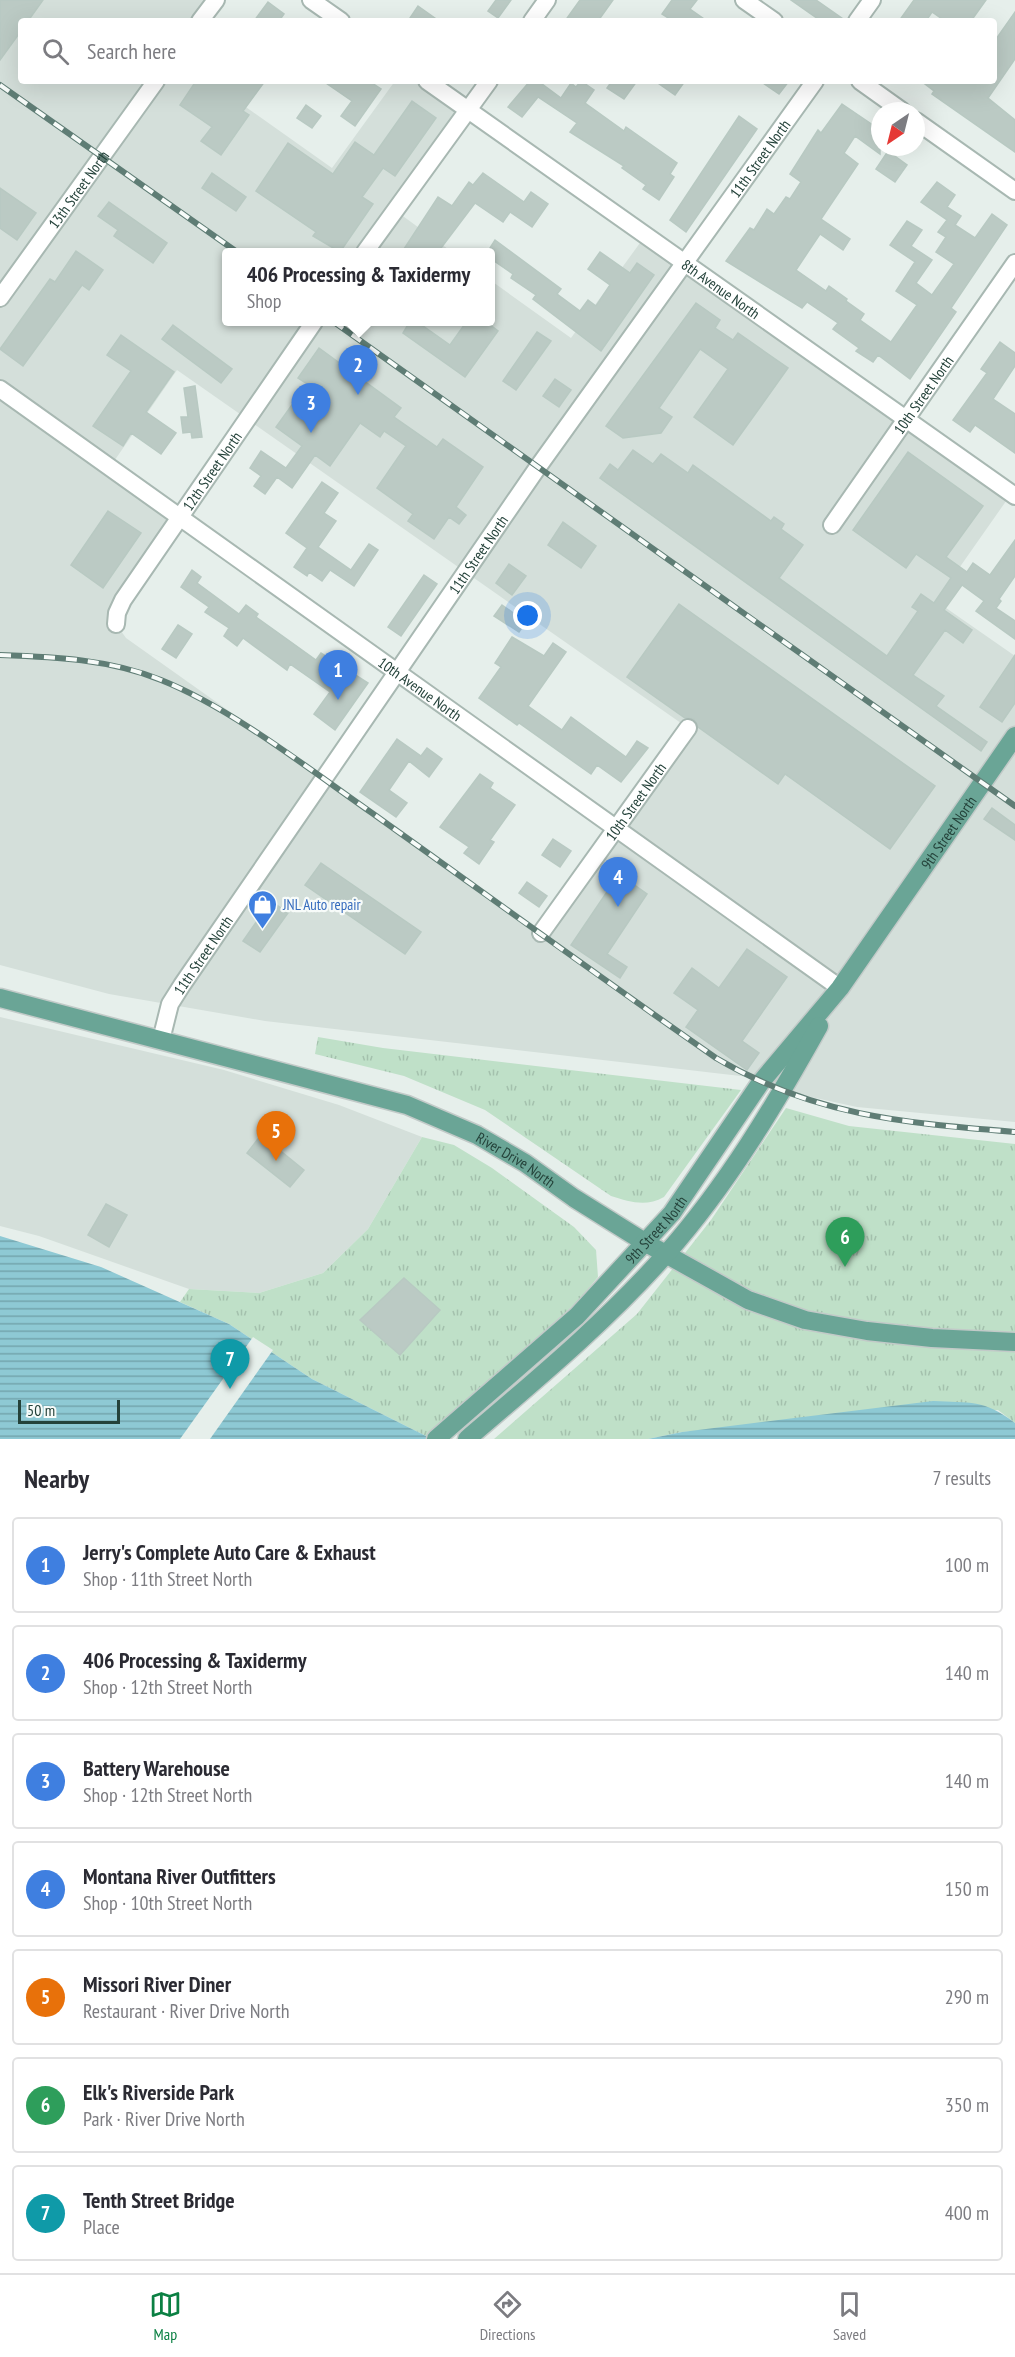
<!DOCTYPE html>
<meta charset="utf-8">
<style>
:root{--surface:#fff;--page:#f2f2f3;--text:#2b2b33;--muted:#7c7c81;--line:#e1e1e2;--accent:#0b8043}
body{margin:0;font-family:"PT Sans Narrow",sans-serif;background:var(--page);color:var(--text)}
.compass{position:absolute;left:871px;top:102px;width:54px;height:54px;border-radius:50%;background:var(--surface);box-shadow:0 6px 24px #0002;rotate:215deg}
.scale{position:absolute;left:18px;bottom:15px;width:102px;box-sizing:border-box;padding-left:6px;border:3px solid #24423a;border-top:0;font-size:16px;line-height:21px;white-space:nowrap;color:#24423a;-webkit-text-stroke:4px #f7fbf9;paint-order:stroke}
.you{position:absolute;left:528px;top:616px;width:21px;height:21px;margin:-15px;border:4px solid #fff;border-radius:50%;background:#1a73e8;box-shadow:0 0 0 9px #1a73e833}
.badge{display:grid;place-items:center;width:39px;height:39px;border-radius:50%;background:var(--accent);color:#fff;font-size:20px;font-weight:700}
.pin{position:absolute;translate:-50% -50px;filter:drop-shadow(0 2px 3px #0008)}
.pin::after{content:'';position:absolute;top:32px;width:21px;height:18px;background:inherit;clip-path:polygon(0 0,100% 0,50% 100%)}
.popup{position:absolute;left:222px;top:248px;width:273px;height:78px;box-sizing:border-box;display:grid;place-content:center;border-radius:6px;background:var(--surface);filter:drop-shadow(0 2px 4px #0005);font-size:20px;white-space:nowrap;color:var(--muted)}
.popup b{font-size:22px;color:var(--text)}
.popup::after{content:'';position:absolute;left:50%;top:100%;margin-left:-12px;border:12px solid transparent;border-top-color:var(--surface)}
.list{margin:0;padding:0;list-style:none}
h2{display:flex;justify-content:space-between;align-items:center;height:78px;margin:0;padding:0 24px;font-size:26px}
h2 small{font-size:20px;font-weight:400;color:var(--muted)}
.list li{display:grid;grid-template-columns:39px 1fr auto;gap:18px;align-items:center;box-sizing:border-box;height:96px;margin:0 12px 12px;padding:0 12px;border:2px solid var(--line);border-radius:6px}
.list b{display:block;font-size:22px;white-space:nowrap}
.list p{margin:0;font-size:20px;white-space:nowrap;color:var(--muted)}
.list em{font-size:20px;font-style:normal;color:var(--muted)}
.icon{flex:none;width:33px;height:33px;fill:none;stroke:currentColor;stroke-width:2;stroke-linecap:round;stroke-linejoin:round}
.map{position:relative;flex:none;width:1015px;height:1439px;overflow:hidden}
.search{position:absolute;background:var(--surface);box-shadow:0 6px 24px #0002;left:18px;right:18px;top:18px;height:66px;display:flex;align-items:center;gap:15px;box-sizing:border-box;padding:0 21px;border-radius:6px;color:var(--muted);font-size:22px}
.sheet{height:834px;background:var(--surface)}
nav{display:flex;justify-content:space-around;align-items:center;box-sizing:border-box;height:84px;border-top:2px solid var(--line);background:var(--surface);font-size:16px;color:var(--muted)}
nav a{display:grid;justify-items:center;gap:3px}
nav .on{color:var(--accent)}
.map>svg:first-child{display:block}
.built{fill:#d4dfda;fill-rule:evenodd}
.grass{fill:url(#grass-tufts)}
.water{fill:url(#water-rules)}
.pier{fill:#e6efeb}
.building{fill:#bbcac4;stroke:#b8c9c2;stroke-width:1.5}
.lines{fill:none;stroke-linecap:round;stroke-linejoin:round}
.minor-casing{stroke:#a8b8b2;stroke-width:20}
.major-casing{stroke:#c2cac8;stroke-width:21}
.minor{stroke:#fff;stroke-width:16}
.major{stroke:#6aa596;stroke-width:18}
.rail-casing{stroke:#5f7d75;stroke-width:6}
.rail{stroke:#f7fbf9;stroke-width:4;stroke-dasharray:11;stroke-linecap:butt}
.labels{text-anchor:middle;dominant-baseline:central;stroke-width:4.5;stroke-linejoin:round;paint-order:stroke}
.street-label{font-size:15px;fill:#24423a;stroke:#f7fbf9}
.shop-label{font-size:15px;fill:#366cbe;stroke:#f7fbf9;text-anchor:start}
</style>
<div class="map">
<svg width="1015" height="1439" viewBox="0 0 1015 1439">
<defs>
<pattern id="grass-tufts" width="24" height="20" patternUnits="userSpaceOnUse" patternTransform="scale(1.5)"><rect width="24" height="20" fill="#bfe0c8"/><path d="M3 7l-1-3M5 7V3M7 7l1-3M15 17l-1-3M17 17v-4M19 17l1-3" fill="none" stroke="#a4c1ad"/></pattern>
<pattern id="water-rules" width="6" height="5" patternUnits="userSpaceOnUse" patternTransform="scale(1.5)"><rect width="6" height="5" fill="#8ec9d4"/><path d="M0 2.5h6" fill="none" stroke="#74a5ad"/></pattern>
</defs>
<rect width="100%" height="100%" fill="#e6efeb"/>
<path class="built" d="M0,0H216L200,21H21V81H209L332,168L395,81H427L469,109L396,211L452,252H226V322H490V280L571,338L645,236L1011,494L936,601L1015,656V1122L857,1107L783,1091L838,992L761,1082L749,1077L265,1021L109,994L0,965ZM177,370L688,728L540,932L126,638L116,624L179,517L110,467Z
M0,1017L224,1070L339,1105L422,1137L368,1229L323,1273L259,1293L189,1289L39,1236L0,1226Z"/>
<path class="grass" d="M318,1037L383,1048L741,1090L664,1197C646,1207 630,1202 611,1196L485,1110L404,1076L315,1054Z
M786,1108L849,1126L1015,1144V1423L998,1410L682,1432L648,1439H494L637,1314L711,1220Z
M422,1137L454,1145L492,1168L574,1227L596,1250L598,1277L578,1301L428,1437L312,1379L229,1324L180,1302L189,1289L259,1293L323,1273L368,1229Z"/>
<path class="water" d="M0,1236L101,1267L229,1324L312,1379L432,1439H0Z
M933,1401C970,1403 984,1399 1015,1423V1439H648L682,1432Z"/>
<path class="pier" d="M253,1337L273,1350L210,1439H180Z"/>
<path class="building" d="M0,0H43L28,21H21V31L0,60Z
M496,0H511L498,18L488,11Z
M580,0H613L598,21H565Z
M672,0H697L690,9L707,21H673L662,14Z
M791,0H816L846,21H821Z
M914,0H986L971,21H945L932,12L926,21H899Z
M268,2L284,14L279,21H254Z
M418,6L439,21H408Z
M1015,12V59L988,98L1015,120V152L932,94L934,91L921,81H994V42Z
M196,81H265L243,111L249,115L221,155L201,141L212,127L180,105Z
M323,81H369L381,89L355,126L341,116L352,101Z
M530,81H538L561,98L571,83L576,87L581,81L594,90L585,103L624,131L626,127L677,163L670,174L674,177L659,200L643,189L646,185L622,168L624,166L570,132L577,123L538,97L522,117L508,107Z
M612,81H637L624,99L607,88Z
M655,81H685L675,95Z
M760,81H789L779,94Z
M412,101L436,118L395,176L383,168L362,197L373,204L340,252L313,236L316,232L256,191L288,143L333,174L355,142L374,155Z
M842,104L880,130V154L855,136L844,153L858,164L821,219L850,239L843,250L820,234L796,270L826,291L829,286L847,299L846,301L864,314L860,320L891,342L917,305L896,291L915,262L890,245L907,221L922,230L911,246L932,260L916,283L932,295L954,264L936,252L946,237L938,232L947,220L921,202L937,182L955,195L947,207L961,216L955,225L975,238L992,214L1007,225L951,308L956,312L910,379L878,355L873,362L856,351L859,348L833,329L838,323L807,302L802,308L726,261L750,228L754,230L767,209L774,214L786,197L790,199L801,182L790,174L818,130L821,133Z
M306,105L321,116L312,128L297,118Z
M739,116L757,129L686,232L670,220Z
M888,151L907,165L895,182L876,169Z
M212,173L246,197L236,211L202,188Z
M483,173L524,202L531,192L548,204L532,227L510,212L503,222L475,203L438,252H402L438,197L452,206L469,182L473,185Z
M0,188L36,213L17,240L0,228Z
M109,202L167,243L153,263L114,236L118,230L98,216Z
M495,240L561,289L557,294L580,311L588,300L596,306L610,285L588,269L600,252L630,273L637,263L654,275L601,351L533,299L536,295L511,278L513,274L490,258V248Z
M76,251L103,270L89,290L82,285L23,366L0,349L50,279L55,282Z
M696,303L720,320L715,328L733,340L738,333L788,368L733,445L694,417L728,369L700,349L659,408L672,417L661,433L623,438L606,426Z
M410,321H416L450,345L467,321H485L498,331L465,377L403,333Z
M173,325L232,369L221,383L162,339Z
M537,332L551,341L516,390L503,381Z
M121,335L174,372L146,412L176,433L161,454L131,433L123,446L93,426L131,371L107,355Z
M1000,342L1015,353V366L993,399L1015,414V453L975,425L970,432L953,420L987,373L981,369Z
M319,348L401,408L394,417L437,447L443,439L483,467L456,507L466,515L459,524L449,517L434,539L408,521L413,514L377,488L406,446L384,431L380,437L360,423L330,466L315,455L292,488L277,477L265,494L254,486L261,476L250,468L261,451L286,468L302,446L276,427L307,384L298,378Z
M555,379L571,390L559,407L543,396Z
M195,386L202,437L192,438L191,432L183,433L181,417H188L184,388Z
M633,450L653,464L661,454L688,473L693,465L771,521L774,517L784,524L781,529L803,545L779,578L887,656L918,611L912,607L921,594L934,603L951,578L916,554L906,568L853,530L908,452L983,506L946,557L967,572L973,563L990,575L1015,540V576L999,599L1001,601L996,608L1015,621V639L976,611L984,601L962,585L944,610L972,630L963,643L945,630L913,675L944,696L936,706L987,742L981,751L600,478L610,464L618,470Z
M322,482L338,493L324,513L336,521L318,547L351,570L369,544L378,550L354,586L330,570L322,581L309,572L307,576L294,567L307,548L286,533Z
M108,511L141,533L103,588L71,565Z
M563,522L596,546L581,568L548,545Z
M509,564L526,576L512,595L496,583Z
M192,570L201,577L197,583L239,614L246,605L258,614L256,617L316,660L321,653L368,683L335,730L314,714L330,692L290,664L287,670L243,638L237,646L224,636L229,628L205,612L209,607L181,587Z
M424,575L437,584L401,636L388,627Z
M679,604L935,786L890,849L785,774L778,784L698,727L694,719L685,718L627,677Z
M502,605L526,622L519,632L494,616Z
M178,625L192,634L176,658L162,649Z
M512,637L544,656L553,643L566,652L528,706L562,730L571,717L626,757L637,741L648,748L621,782L597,765L591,774L519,723L517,725L479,698L501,667L495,663Z
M1015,655V703L1002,722L980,707Z
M397,739L421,756L427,748L442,759L429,777L409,761L389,790L407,803L396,817L360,792Z
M480,774L493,783L490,788L515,805L490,840L494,842L479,864L464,853L469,847L440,827Z
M992,808L1015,825V840L984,819Z
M553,839L571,851L560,867L542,855Z
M321,863L421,932L405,954L305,885Z
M619,874L647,894L607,954L627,967L620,978L571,945Z
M527,882L547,896L539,907L519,893Z
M271,901L288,913L260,952L243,941Z
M747,949L787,977L742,1041L759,1053L747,1070L686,1027L698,1010L674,993L692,968L719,988Z
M261,1135L304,1170L290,1187L247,1153Z
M106,1204L127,1215L109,1247L88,1235Z
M404,1278L440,1310L400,1355L360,1320Z"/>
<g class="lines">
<defs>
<g id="minor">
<path d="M311,0L341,21"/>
<path d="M744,0L774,21"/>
<path d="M200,21L216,0"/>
<path d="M532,21L547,0"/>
<path d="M857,21L872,0"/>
<path id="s1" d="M427,81L1015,496"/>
<path d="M860,81L902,111"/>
<path d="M916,121L1015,191"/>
<path d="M365,252L489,81"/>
<path id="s2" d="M0,298L156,81"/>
<path id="s3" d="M0,389L840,988"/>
<path id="s4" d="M832,525L1015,263"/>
<path id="s5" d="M116,624L117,613L123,600L314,322"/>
<path id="s6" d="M541,933L688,728"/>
<path id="s7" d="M161,1040L170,1004L182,985L538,467L815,81"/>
</g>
<g id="major">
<path id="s8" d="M0,998L407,1105L477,1135L525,1163L574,1198L646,1243L748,1300L805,1320L867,1331L932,1338L1015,1342"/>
<path id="s9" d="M436,1439L577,1316L672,1213L761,1082L840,988L1015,736"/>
<path d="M467,1439C536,1380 607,1321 667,1253C727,1185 775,1105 819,1026"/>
</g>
</defs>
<use href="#minor" class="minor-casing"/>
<use href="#major" class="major-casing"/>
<use href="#minor" class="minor"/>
<use href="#major" class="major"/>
<defs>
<path id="rail" d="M0,85L237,252
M334,322L1015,806
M0,655C55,657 109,659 161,680C231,708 309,769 372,813C487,895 601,978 716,1058C814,1116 905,1123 1015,1132"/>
</defs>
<use href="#rail" class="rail-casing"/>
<use href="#rail" class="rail"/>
</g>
<defs>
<symbol id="shop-pin" viewBox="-11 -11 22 30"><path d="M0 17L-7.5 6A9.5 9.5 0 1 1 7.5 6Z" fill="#3f7fe0" stroke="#f7fbf9"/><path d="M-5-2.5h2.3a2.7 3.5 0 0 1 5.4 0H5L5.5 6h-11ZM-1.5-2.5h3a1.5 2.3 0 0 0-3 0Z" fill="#fff"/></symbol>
</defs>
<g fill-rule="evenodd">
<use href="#shop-pin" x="246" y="888" width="33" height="45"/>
</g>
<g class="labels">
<g class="street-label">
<text stroke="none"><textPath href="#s7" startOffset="1068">11th Street North</textPath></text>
<text stroke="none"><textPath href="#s2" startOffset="134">13th Street North</textPath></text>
<text stroke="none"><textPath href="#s1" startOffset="360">8th Avenue North</textPath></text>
<text stroke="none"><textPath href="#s4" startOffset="159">10th Street North</textPath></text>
<text stroke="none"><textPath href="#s5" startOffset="182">12th Street North</textPath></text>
<text stroke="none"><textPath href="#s7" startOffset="582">11th Street North</textPath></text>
<text stroke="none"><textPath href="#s3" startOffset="516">10th Avenue North</textPath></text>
<text stroke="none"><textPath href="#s6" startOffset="162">10th Street North</textPath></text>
<text stroke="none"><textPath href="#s9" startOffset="798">9th Street North</textPath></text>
<text stroke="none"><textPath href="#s7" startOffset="96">11th Street North</textPath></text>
<text stroke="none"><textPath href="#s8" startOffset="543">River Drive North</textPath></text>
<text stroke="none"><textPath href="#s9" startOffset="304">9th Street North</textPath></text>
</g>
<g class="shop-label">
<text x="283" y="904">JNL Auto repair</text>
</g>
</g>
</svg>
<svg class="compass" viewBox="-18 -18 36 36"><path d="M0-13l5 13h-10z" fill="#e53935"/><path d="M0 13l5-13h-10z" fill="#7c7c81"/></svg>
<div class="scale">50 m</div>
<div class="you"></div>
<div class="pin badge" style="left:338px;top:700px;background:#3f7fe0">1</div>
<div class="pin badge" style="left:358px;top:395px;background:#3f7fe0">2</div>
<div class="popup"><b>406 Processing &amp; Taxidermy</b>Shop</div>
<div class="pin badge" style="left:311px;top:433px;background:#3f7fe0">3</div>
<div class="pin badge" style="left:618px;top:907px;background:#3f7fe0">4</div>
<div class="pin badge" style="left:276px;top:1161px;background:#e8710a">5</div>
<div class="pin badge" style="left:845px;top:1267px;background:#2e9e5b">6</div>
<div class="pin badge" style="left:230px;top:1389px;background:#0f9aa8">7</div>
<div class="search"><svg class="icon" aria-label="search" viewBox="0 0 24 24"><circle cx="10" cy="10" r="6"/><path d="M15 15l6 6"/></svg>Search here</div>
</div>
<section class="sheet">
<h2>Nearby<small>7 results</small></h2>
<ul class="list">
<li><span class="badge" style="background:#3f7fe0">1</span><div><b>Jerry's Complete Auto Care &amp; Exhaust</b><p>Shop · 11th Street North</p></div><em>100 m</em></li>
<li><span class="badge" style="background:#3f7fe0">2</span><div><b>406 Processing &amp; Taxidermy</b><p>Shop · 12th Street North</p></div><em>140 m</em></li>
<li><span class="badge" style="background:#3f7fe0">3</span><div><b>Battery Warehouse</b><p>Shop · 12th Street North</p></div><em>140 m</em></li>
<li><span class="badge" style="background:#3f7fe0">4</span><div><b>Montana River Outfitters</b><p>Shop · 10th Street North</p></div><em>150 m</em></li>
<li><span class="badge" style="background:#e8710a">5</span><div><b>Missori River Diner</b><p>Restaurant · River Drive North</p></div><em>290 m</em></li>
<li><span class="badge" style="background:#2e9e5b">6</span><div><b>Elk's Riverside Park</b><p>Park · River Drive North</p></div><em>350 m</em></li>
<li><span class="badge" style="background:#0f9aa8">7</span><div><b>Tenth Street Bridge</b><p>Place</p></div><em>400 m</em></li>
</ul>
</section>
<nav>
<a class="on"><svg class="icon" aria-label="map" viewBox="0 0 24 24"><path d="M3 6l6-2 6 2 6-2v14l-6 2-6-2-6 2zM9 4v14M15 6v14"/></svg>Map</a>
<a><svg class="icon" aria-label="directions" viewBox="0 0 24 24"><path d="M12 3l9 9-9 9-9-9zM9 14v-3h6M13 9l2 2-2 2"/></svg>Directions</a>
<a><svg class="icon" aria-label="saved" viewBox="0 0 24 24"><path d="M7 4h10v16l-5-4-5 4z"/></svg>Saved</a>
</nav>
